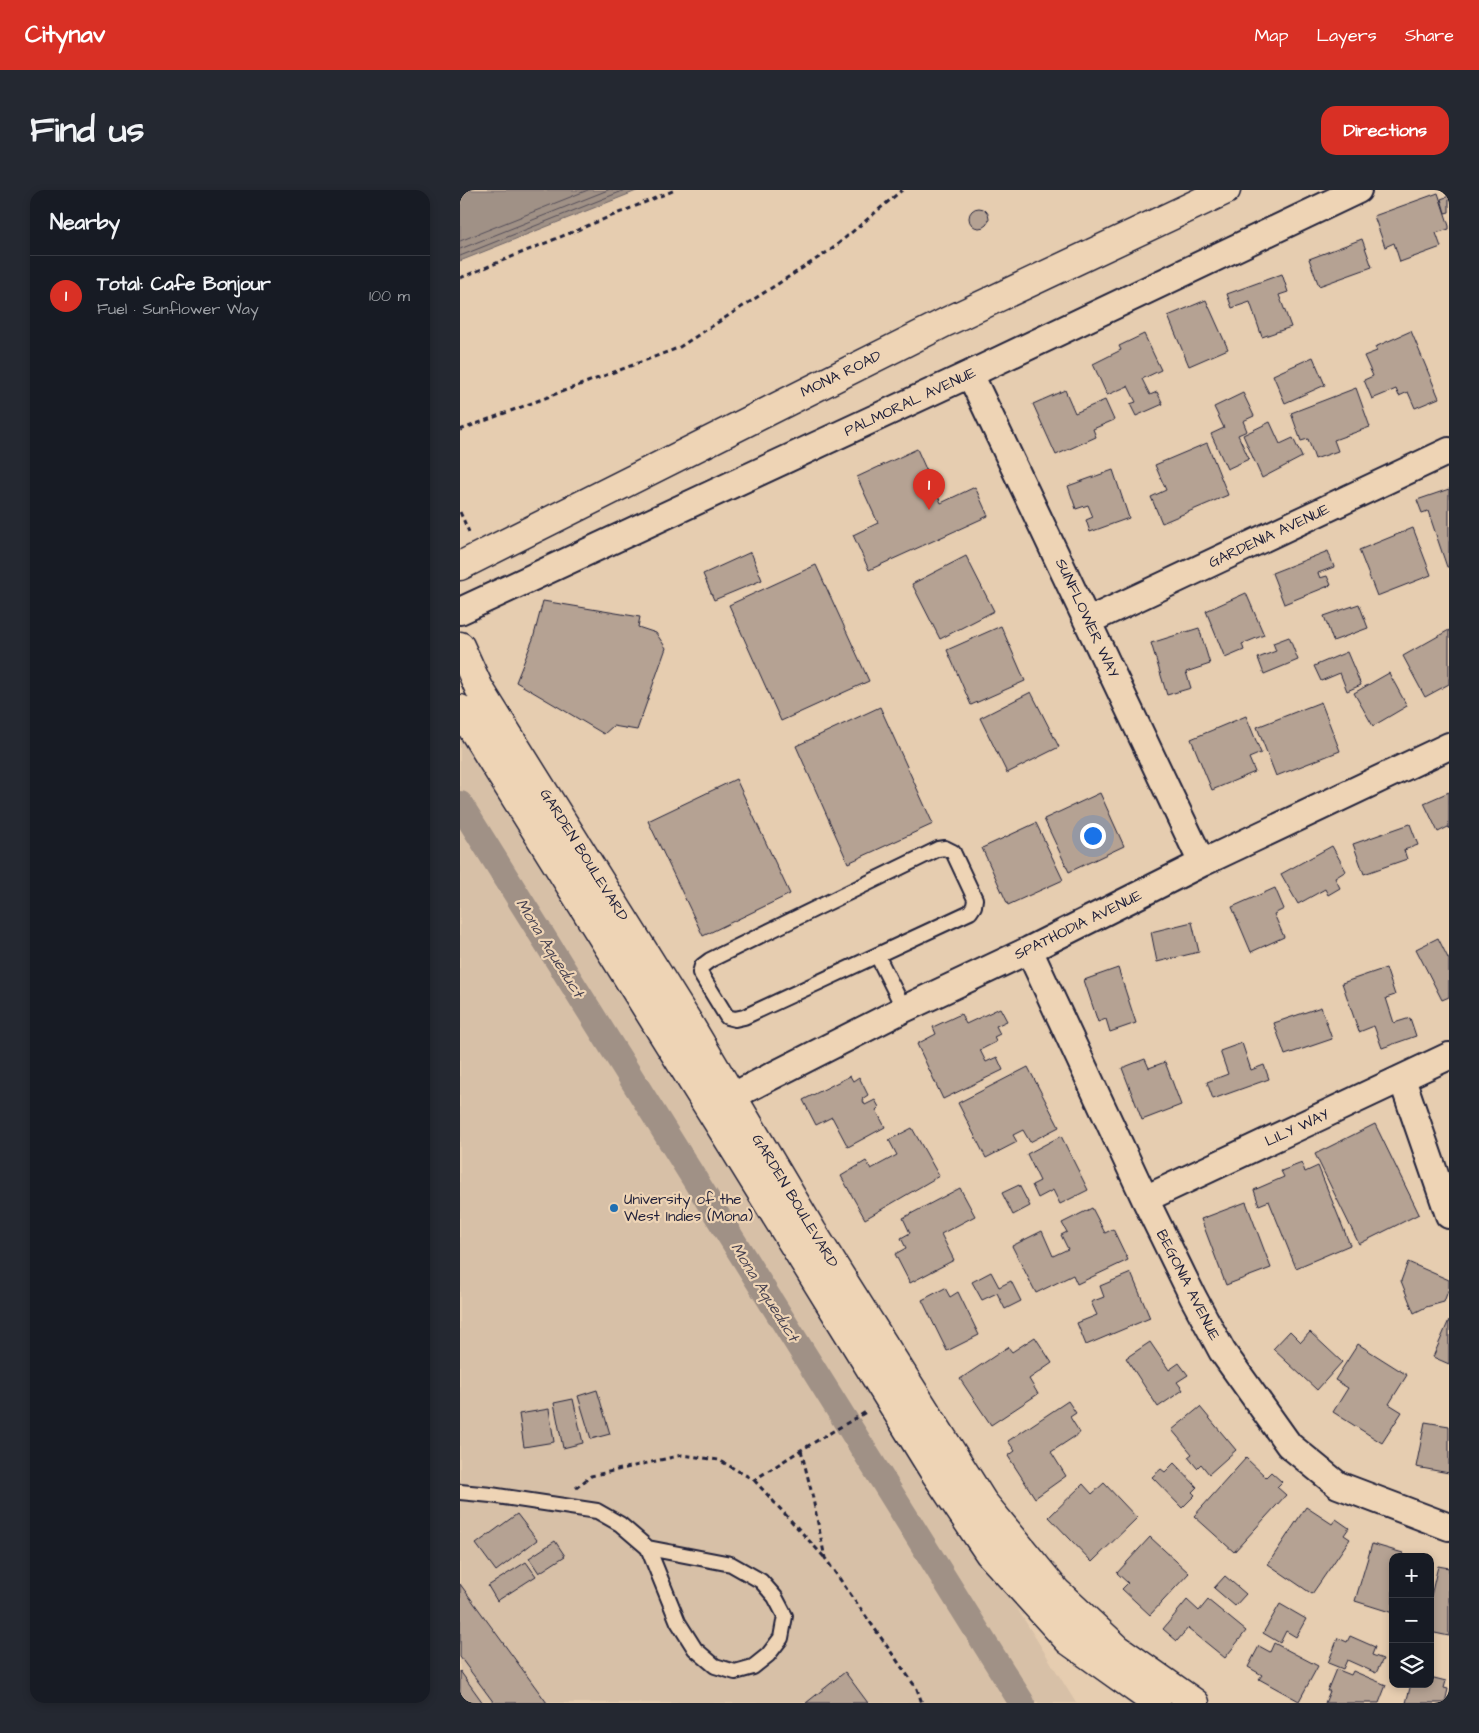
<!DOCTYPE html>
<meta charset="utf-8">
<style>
:root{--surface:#171b24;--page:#242831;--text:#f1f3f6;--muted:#9ea1a6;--line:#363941;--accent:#d93025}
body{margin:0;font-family:"Architects Daughter",sans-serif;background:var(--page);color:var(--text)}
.controls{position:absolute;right:15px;bottom:15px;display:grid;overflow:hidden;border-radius:10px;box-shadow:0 2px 8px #0003}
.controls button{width:45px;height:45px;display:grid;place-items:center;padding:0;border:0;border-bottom:1px solid var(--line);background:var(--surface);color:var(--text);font:25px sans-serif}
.you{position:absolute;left:632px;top:645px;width:18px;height:18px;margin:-12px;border:4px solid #fff;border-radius:50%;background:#1a73e8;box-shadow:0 0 0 8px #1a73e833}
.badge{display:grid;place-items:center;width:32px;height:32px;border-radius:50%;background:var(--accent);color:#fff;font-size:16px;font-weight:700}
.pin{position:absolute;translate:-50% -41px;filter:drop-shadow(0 1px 2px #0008)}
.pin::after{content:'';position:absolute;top:26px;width:18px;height:15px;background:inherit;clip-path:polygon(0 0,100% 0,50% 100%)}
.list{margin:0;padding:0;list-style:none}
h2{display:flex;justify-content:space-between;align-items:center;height:65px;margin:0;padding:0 20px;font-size:21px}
h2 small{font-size:16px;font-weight:400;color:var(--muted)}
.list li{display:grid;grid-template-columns:32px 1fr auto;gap:15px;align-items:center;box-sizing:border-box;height:80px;padding:0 20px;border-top:1px solid var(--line)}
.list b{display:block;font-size:19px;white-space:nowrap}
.list p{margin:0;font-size:16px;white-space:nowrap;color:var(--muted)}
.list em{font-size:16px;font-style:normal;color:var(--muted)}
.icon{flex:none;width:28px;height:28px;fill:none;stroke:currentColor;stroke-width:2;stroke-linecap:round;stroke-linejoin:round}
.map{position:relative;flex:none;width:989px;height:1513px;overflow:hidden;border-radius:15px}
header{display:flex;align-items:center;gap:30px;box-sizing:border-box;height:70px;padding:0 25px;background:var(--accent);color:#fff}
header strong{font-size:24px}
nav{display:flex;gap:28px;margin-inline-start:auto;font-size:18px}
.intro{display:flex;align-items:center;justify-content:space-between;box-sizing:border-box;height:120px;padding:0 30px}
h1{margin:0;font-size:35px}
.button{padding:12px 22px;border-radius:15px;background:var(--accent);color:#fff;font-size:18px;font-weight:700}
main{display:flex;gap:30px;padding:0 30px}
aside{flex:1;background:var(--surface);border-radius:15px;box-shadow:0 2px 8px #0003}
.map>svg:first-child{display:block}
.built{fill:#d7c0a7}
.water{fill:#a09186;stroke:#6e6568}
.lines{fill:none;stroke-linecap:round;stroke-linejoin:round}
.shore{stroke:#544e59;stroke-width:1}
.canal{stroke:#a09186;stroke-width:26}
.building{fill:#b5a293;stroke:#22223b}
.lane-casing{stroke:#22223b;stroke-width:18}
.street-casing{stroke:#22223b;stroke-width:30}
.secondary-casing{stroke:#22223b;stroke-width:31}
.path{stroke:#22223b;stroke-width:3;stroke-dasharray:5 4;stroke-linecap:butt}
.lane{stroke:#eed4b5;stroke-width:14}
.street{stroke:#eed4b5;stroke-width:26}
.secondary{stroke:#eed4b5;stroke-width:28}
.poi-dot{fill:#1f6fb2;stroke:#eed4b5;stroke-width:2}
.labels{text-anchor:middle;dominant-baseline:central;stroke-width:4.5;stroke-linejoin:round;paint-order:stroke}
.street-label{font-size:15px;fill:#22223b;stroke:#eed4b5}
.poi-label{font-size:15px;fill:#22223b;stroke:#eed4b5;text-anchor:start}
.water-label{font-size:16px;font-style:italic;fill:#484352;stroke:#eed4b5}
</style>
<header>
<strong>Citynav</strong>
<nav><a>Map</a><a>Layers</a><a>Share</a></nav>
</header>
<div class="intro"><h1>Find us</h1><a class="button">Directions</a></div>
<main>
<aside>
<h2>Nearby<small></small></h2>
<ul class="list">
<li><span class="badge">1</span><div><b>Total: Cafe Bonjour</b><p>Fuel · Sunflower Way</p></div><em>100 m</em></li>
</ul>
</aside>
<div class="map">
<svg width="989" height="1513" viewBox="0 0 989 1513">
<rect width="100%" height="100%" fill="#e6cdb0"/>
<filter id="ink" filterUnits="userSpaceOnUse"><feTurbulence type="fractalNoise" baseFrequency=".02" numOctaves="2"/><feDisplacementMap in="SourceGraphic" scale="10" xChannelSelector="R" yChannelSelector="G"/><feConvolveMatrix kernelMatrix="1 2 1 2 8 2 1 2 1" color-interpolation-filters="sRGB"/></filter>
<g filter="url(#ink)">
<path class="built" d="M0,522L616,1513H0Z"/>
<path class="water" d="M0,0H179L0,71Z"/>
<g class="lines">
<path class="shore" d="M0,51L128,0
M0,59L148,0
M0,66L165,0"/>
<path class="canal" d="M0,614L562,1513"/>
</g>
<path class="building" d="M978,3L989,36V39L976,43L981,57L940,72L934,53L925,57L914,26Z
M989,6V22L985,23L981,9Z
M509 28a10 10 0 1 1 20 0a10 10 0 1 1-20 0Z
M902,49L912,77L859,96L849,69Z
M822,84L828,102L819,105L831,137L802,147L790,112L772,118L767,104Z
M746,110L768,159L729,176L708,126Z
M951,141L979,208L955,218L948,202L939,206L936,199L912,209L904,190L913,186L904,166L917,161L915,157Z
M684,144L701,180L682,189L690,205L697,202L703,214L676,226L670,214L676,212L668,196L647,205L633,174L661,160L659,156Z
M853,167L865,195L825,213L813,185Z
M896,198L910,237L874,250L878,261L855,269L848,249L841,251L831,223Z
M605,200L615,223L645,210L654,230L633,239L636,247L596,265L573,214Z
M783,203L794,226L783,231L787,241L778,245L789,269L767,279L751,244L764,238L754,217Z
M810,232L820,254L833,248L842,267L802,288L783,245Z
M747,253L768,305L702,333L691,307L706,300L695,275Z
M457,259L481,313L515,297L528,326L409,380L393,345L418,333L397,287Z
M653,280L669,328L630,342L626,330L633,327L628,315L616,319L608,296Z
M989,299V377H987L968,321L962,323L957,310Z
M953,338L971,385L917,406L899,360Z
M868,361L874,377L858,383L860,388L867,386L871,395L824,414L812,383Z
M291,362L302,390L254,410L243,384Z
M506,366L534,421L480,449L452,394Z
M356,375L409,491L321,531L269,415Z
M786,403L804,445L782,454L784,460L765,468L746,421Z
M83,411L180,427L178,437L196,443L206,458L177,540L153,536L144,544L56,492L73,449Z
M899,414L908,438L873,451L864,426Z
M541,436L565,491L511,515L487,460Z
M739,438L750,474L726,482L731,498L707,505L691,453Z
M989,440V494L965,507L943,466Z
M829,447L838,470L804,484L798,468L816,461L813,453Z
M887,462L901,495L887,501L880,483L861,491L854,476Z
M929,483L947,516L913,536L894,503Z
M571,502L599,557L547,583L520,528Z
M861,512L880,561L816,586L797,537Z
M420,517L473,634L388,673L336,556Z
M786,526L801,563L789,568L795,582L752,600L731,549Z
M276,589L330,704L243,746L188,631Z
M989,602V639L988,637L978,642L964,613Z
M640,603L664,656L609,682L584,629Z
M576,633L603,690L548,715L522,658Z
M950,634L958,655L944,660L947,669L904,684L893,654Z
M872,656L886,681L875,688L880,698L868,705L865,699L838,714L821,684Z
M815,698L824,719L814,724L824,747L791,762L772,717Z
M732,732L739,762L697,772L691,742Z
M978,748L989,770V807L982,810L956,759Z
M658,778L676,833L650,842L646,829L638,832L624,790Z
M926,778L935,805L926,808L934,833L950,828L956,846L922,858L914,836L899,842L882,793Z
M861,817L872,849L825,865L814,833Z
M540,818L547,831L536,836L540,844L534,847L536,852L520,860L526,872L537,867L543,880L483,909L457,854L476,844L473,837L501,824L506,834Z
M782,853L791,880L804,875L809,889L753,909L747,892L768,884L760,861Z
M685,869L689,878L705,872L721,915L682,930L662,878Z
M568,877L599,937L570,952L563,940L553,945L557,952L526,968L498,913Z
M390,886L393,891L399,887L408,905L402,909L405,915L415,910L419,917L416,920L425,937L388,957L372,927L356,935L343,910Z
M915,934L959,1024L899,1054L855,964Z
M452,938L479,986L405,1029L381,986L406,971L411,979L437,965L429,950Z
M601,946L628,1000L600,1014L593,1000L578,1008L572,995L580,991L567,964Z
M842,973L845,982L858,976L890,1055L836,1078L809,1011L799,1015L794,1000L824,987L821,981Z
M559,995L570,1016L553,1025L542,1003Z
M500,998L515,1026L481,1044L494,1070L450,1093L435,1064L446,1058L441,1048L450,1043L443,1028Z
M786,1012L811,1078L766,1095L741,1029Z
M632,1018L645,1043L653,1039L668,1070L617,1094L613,1085L576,1103L552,1056L582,1041L593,1066L608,1059L601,1045L607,1042L602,1033Z
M948,1072L989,1090V1098L984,1112L966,1117L954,1123L941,1091Z
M531,1082L539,1097L551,1091L561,1111L545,1119L537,1103L522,1110L512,1092Z
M671,1083L690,1128L626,1155L617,1133L637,1125L631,1112L644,1107L640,1096Z
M485,1098L490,1107L498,1102L519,1145L487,1161L462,1110Z
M989,1130V1174L973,1167Z
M830,1141L841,1152L850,1142L882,1172L857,1200L813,1159Z
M575,1147L592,1173L569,1189L578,1204L531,1235L500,1189L548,1157L552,1162Z
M690,1152L709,1180L719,1173L728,1185L717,1192L723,1200L698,1217L666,1168Z
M898,1154L947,1185L929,1214L942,1222L922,1253L873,1222L888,1198L875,1190Z
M137,1200L150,1244L131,1249L118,1206Z
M113,1209L123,1253L103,1258L94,1213Z
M608,1211L616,1223L610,1227L620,1243L591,1262L606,1286L575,1308L548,1266L555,1261L548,1251Z
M740,1217L776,1260L749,1284L741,1274L737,1278L728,1267L732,1264L712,1240Z
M89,1219L94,1252L64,1257L59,1224Z
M965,1232L989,1236V1283L956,1277Z
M786,1268L806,1287L811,1282L822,1292L817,1297L826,1305L774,1362L734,1326Z
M714,1273L737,1297L732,1302L735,1305L722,1318L692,1287L701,1279L705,1282Z
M644,1293L677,1328L632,1372L589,1327L623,1294L632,1304Z
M846,1317L872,1334L876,1329L889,1338L884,1345L890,1349L852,1404L808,1374Z
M57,1324L77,1350L36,1381L16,1354Z
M690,1347L729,1383L690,1425L662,1399L668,1393L657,1383Z
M95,1351L105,1366L79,1383L69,1368Z
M912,1354L943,1363L942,1367H933V1423L895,1411Z
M66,1372L76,1386L37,1411L28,1396Z
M978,1376L989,1378V1446L970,1442V1410Z
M765,1386L786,1404L775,1416L754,1398Z
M0,1394L87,1513H34L0,1467Z
M727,1410L739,1421L748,1410L786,1441L765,1468L728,1438L717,1451L703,1439Z
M820,1414L846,1429L836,1447L826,1441L820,1453L803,1443Z
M890,1446L915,1457L912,1465L923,1469L916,1483L887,1470L883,1479L868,1473L878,1448L887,1452Z
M814,1453L858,1476L839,1511L799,1489L802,1485L788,1477L799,1456L810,1462Z
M876,1479L891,1485L893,1481L926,1495L919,1513H865L870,1501H867Z
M0,1481L23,1513H0Z
M385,1482L408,1513H346Z
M970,1487L986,1491L984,1498L988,1499L985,1513H946L951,1494H970Z"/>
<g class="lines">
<defs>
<path id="lane" d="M485,658L493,662L515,709L514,716L510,722L284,827L275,829L267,827L240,783L242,776L250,770L478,659Z
M417,765L444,819
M0,1302L31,1305L137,1321L160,1334L188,1358L218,1432L235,1459L255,1476L275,1482L293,1477L308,1465L321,1448L325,1426L315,1407L301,1391L271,1374L188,1358"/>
<path id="street" d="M510,184L742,673
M0,421L510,184L898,0
M628,431L989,261
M569,760L685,1009L733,1107L762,1161L829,1255L878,1295L989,1337
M942,889L989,1025
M253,916L444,819L569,760L742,673L989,556
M685,1009L989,866"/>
<path id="secondary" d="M0,376L486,132L766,0
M0,456L19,498L228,832L352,1041L523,1312L596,1401L658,1459L735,1513
M0,519L272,955L473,1280L529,1363L609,1451L696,1513"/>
</defs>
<use href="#lane" class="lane-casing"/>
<use href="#street" class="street-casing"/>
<use href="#secondary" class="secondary-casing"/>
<path class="path" d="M0,88L215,0
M0,240L218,158L372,59L442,0
M0,322L9,342
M341,1260L352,1304L365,1368L457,1499L462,1513
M294,1290L364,1367
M116,1298L131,1286L222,1265L259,1270L294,1290L341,1260L406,1222"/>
<use href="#lane" class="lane"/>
<use href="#street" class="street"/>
<use href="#secondary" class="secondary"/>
</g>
</g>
<circle class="poi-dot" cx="154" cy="1018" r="5"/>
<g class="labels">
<g class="street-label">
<text transform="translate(381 184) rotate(-26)">MONA ROAD</text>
<text transform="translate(450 212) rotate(-25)">PALMORAL AVENUE</text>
<text transform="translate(809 346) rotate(-25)">GARDENIA AVENUE</text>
<text transform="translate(627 428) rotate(65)">SUNFLOWER WAY</text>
<text transform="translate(124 665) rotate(58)">GARDEN BOULEVARD</text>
<text transform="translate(618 735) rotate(-26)">SPATHODIA AVENUE</text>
<text transform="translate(837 938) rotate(-25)">LILY WAY</text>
<text transform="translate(335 1011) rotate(59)">GARDEN BOULEVARD</text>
<text transform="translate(728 1095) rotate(63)">BEGONIA AVENUE</text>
</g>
<g class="poi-label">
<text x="164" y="1009">University of the<tspan x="164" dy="17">West Indies (Mona)</tspan></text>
</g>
<g class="water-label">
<text transform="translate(90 758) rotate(58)">Mona Aqueduct</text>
<text transform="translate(305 1102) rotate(58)">Mona Aqueduct</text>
</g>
</g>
</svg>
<div class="controls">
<button>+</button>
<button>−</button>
<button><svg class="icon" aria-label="layers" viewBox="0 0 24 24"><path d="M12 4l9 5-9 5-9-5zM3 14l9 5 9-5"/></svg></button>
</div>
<div class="you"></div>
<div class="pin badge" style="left:469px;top:320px">1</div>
</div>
</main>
